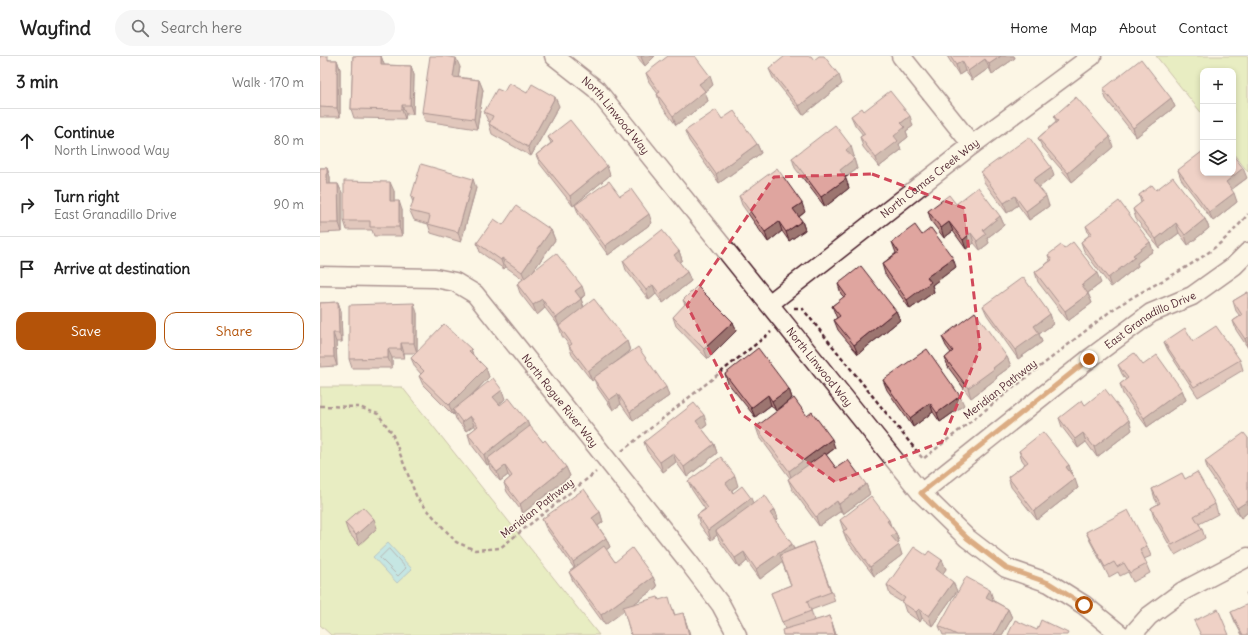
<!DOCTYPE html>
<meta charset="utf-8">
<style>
:root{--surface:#fff;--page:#f6f6f6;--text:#222;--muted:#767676;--line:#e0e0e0;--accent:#b45309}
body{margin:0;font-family:Delius,sans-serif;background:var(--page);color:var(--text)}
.controls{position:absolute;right:12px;top:12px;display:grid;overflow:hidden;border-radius:8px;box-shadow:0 2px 6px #0003}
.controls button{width:36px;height:36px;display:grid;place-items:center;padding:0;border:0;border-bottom:1px solid var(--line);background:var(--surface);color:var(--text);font:20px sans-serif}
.stop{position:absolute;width:12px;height:12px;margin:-9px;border:3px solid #b45309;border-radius:50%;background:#fff}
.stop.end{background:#b45309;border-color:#fff;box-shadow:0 1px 4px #0008}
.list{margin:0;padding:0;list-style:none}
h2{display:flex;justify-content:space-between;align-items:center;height:52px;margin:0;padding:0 16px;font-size:17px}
h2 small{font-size:13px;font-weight:400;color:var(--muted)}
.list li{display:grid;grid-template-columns:26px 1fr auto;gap:12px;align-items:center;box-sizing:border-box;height:64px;padding:0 16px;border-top:1px solid var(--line)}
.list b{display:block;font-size:15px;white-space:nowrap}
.list p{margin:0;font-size:13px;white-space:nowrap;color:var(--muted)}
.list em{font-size:13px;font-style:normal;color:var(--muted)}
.actions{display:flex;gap:8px;padding:12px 16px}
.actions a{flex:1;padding:9px 0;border:1px solid var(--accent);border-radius:12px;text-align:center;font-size:14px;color:var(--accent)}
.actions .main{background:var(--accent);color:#fff}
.icon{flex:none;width:22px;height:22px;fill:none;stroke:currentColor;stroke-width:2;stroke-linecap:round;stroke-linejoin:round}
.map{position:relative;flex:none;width:928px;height:579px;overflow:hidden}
header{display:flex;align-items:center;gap:24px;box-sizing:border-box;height:56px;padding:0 20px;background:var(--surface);border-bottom:1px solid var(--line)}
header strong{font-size:19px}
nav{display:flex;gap:22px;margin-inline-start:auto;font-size:14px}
.search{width:280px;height:36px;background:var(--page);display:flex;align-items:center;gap:10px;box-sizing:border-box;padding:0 14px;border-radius:22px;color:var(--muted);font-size:15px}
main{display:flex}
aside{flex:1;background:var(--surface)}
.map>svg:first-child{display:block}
.green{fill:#d1e297;stroke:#8e8061}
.water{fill:#83d2e0;stroke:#6c8a98}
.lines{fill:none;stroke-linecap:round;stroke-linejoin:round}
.shore{stroke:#616773;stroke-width:1}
.minor-casing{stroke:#4a1f2b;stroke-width:21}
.path{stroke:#4a1f2b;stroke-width:2.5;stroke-dasharray:4 3;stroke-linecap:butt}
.minor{stroke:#fcf5e5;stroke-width:18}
.wall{fill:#c08e89;stroke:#4a1f2b}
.shaded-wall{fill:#9c746f;stroke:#4a1f2b}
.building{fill:#dfa59f;stroke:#4a1f2b}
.route{stroke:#b45309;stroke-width:5}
.marked{fill:none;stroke:#d1495b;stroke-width:3;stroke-dasharray:8 5;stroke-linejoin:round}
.labels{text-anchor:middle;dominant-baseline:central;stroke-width:3;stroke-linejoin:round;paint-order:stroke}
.street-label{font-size:11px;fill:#4a1f2b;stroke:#fcf5e5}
</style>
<header>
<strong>Wayfind</strong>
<div class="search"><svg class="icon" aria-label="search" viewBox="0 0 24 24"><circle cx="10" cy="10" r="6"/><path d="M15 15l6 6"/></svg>Search here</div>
<nav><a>Home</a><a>Map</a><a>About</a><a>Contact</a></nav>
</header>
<main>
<aside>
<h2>3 min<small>Walk · 170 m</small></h2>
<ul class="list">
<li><svg class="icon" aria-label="ahead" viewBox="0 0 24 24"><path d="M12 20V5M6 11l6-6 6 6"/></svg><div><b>Continue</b><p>North Linwood Way</p></div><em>80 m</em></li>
<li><svg class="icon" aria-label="right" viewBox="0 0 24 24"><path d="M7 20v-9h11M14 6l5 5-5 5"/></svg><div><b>Turn right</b><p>East Granadillo Drive</p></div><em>90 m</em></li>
<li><svg class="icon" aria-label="arrive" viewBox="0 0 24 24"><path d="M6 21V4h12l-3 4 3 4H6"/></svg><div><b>Arrive at destination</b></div></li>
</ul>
<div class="actions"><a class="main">Save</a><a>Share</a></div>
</aside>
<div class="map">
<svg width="928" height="579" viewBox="0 0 928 579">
<rect width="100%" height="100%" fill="#fcf5e5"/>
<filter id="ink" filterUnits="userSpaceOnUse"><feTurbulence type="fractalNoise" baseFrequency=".025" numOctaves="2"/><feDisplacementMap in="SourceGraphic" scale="8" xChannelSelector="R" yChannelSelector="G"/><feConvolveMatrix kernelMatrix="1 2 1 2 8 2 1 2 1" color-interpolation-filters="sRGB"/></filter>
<g filter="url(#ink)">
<path class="green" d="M836,0H928V116L913,97V15H883V59Z
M0,331H82L279,579H11L0,569Z"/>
<path class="water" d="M68,487L92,513L77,527L53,501Z"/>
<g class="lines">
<path class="shore" d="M69,493L86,512L78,520L60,502Z"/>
<defs>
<g id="minor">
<path id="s1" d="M234,0L276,33L601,437L647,482L686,512L729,527L764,549L801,579"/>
<path d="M581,0L652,89"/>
<path id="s2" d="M0,220L115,222L135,226L155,238L367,504L401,549L417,579"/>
<path id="s3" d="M449,248L652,89L772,0"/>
<path id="s4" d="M601,437L769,303L831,257L872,240L914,210L928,196"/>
<path d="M812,579L829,560L863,535L928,501"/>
</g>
</defs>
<use href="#minor" class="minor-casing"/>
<path class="path" d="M474,252H482L603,403L792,254C842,221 889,208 928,158
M0,350L39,351L58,358L72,377L97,442L136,486L155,494L180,492L276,416
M302,395L451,276"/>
<use href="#minor" class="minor"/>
</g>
<path class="wall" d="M0,0L10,4H17L20,13V61H0Z
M33,0H61L64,9L91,10L94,19L93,58H86L85,63L34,62L31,53Z
M316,0H335L325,10Z
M627,0H694L695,2L672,18L669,12L652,24L645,15L639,19Z
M494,4L522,28L483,59L453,22L449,13Z
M140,11L138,21L159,24L163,34L157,73L105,65L102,56Z
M326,17L393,29L385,36L388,45L356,69L340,48L337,38H338L329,26Z
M783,33L851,42L855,51L816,81L786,43Z
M184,36L207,37L239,50L211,100L172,78L169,68L170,66L168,65L164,56Z
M544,55L593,70L586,75L588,81L579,88L581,94L559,111L543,91L540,81L543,79L535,69L531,60Z
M734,60L793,91L752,126L722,91L718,82L736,66Z
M402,63L437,88L441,97L399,127L369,85L365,75Z
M228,81L290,119L253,150L220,108L216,99L231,87Z
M534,100L532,101L534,103L537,113L525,122L529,132L505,151L475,112L472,102Z
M0,112H7L10,121V128H18L22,137V176L0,177Z
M858,114L927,122L911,134L917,146L893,165L861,123Z
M661,116L734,120L719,131L729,150L709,164L698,149L687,157L664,126Z
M156,132L141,186L111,177L108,168L94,164L90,155L93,146L91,141Z
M836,134L885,163L889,172L868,189L859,177L839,192L816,163L813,153L821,147L819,139Z
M74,135V145L82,154V180H54L52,174H27L24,165Z
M300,140L332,167L288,199L259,159L255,149Z
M419,140L485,156L479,161L482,165L485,174L469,185L462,175L448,186L422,149Z
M636,148L680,160L684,169L667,182L669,187L660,194L654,187L646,193L633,175L624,182L611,165L608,155Z
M183,169L231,174L235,184L213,215L265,239L261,243L264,251L307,285L310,295L293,308L349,340L313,365L301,348L293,354L277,331L274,323L272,325L252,299L249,290V289L242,280L239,270L225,252L217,259L200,237L197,228L203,223L186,211L184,213L160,196L157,187Z
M766,170L830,186L833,195L817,207L818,210L791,231L764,195L761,186L769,179Z
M602,179L636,211L612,229L614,236L590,253L565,218L562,208L576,197L572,186Z
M744,193L781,227L768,237L772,247L748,265L718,226L715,216L730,205L728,199Z
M359,195L362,204L359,206L367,216L371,225L343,247L336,238L329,244L306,214L303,205Z
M518,228L576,255L580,264L538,298L518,274L514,264L517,262L516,260L512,250L524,241L521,238Z
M928,236V292L916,274L913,265L920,260L916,255L913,245Z
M363,244L413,266L416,275L388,303L356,270L353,261L365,249Z
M18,246L21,255L22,286H16L17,310L0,311V247Z
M663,250L730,258L733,268L719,278L722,286L698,303L667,259Z
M97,257V296L151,293L153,299L166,312L169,321L153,338L185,343L179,348L180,349L207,365L209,370L223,386L246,411L250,420L203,457L187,436L184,427L190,422L188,419L180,425L170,413L169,408L167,409L151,388L148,378L156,372L154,369L146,375L136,363L134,357L133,359L103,329L99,320L101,318L95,311L91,302L96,297H84V302H72V312H32L29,303Z
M622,281L687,301L691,310L676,321L677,322L651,342L628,311L625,302L631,297L626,290Z
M873,285L920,304L923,314L878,341L848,295L844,286Z
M798,309L862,334L866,344L827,371L803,338L800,328L806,324L802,318Z
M405,318L469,333L472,342L456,355L451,349L435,361L408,327Z
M563,324L644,349L620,366L613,356L593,371L567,334Z
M765,349L812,374L777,401L766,386L758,392L742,371L739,362Z
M487,360L515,392L506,399L516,412L546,428L550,438L523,458L521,455L499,470L472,433L468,423L470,422L439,380L436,371Z
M387,369L382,373L394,388L397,397L367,421L356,406L343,416L327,395L324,386Z
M928,382V456L921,462L888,415L885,405Z
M699,395L749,409L752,419L758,432L717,464L691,431L688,421L705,408L702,404Z
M865,423L895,448L898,458L879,468L882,473L885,482L855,499L834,462L831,452L838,448L835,443L832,433Z
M368,425L418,430L412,434L413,437L433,448L455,454L458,463L456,465L474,493L493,486L515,545L491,554L494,564L491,566L510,560L516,579H463L465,573L451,537L471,529L462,506L440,523L427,505L419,512L399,484L397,479L391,484L380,469L377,459L385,453L372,434Z
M280,456L283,466L278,470L286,482L290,491L286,494L295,506L333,521L337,531L313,548L339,544L352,551L355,559L366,566L370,579H311L304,554L285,569L253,525L249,516L254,512L226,472L222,463Z
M520,464L572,471L576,477L579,486L577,488L582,499L554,520L527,485L523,475H524L523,473Z
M25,467L57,472L39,489L28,476Z
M766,476L827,490L831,500L824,503L830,517L813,526L808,516L800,520L798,516L789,521L770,485Z
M606,499L622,504L626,513L622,518L637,535L612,570L602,562L600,566L586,556L583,547L570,539L567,529Z
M673,543L672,544L688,553L692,562L682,579H623L619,570Z
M911,556L928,579H922L915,566Z"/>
<path class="shaded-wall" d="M61,0L64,8V18L61,9Z
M322,0H335L325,10L321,1Z
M681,0H694L695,2L672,18L669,8Z
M136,2L140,11L137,30L133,21Z
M665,3L669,12L652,24L648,15Z
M17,4L20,13V61L17,52Z
M642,5L645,15L639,19L636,9Z
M91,10L94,19L93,58L90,49Z
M519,19L522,28L483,59L479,50Z
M390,20L393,29L385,36L388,45L356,69L353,60L379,28Z
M159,24L163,34L157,73L154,63Z
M235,41L239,50L211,100L208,91Z
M851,42L855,51L816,81L813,72Z
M82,49L86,58L85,63L82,54Z
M590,60L593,70L586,75L588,81L579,88L581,94L559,111L556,102L574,80L581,67Z
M790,81L793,91L752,126L748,117Z
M437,88L441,97L399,127L396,118Z
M531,90L534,100L530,103L526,94Z
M534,103L537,113L523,123L520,114Z
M287,110L290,119L253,150L250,140Z
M731,111L734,120L717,133L713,124Z
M7,112L10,121V137L7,128Z
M923,112L927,122L909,135L906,126Z
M153,123L156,132L141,186L138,176Z
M526,123L529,132L505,151L501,141Z
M70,126L74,135V154L70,145Z
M18,128L22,137V176L19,167Z
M914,137L917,146L893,165L889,156Z
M695,140L698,149L687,157L684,147Z
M726,140L729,150L709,164L706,155Z
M79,145L82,154V180L79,171Z
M482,147L485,156L477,162L473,153Z
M329,158L332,167L288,199L285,190Z
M680,160L684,169L667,182L669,187L660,194L657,185L663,174Z
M885,163L889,172L868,189L865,179Z
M482,165L485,174L469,185L466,176Z
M459,166L462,175L448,186L445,176Z
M629,166L633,175L624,182L621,172Z
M856,167L859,177L839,192L836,183Z
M231,174L235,184L206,225L202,216Z
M651,177L654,187L646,193L643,184Z
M830,186L833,195L817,207L818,210L791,231L788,222L813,199Z
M359,195L362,204L357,208L354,199Z
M182,202L186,211L184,213L181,204Z
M633,202L636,211L612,229L614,236L590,253L587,244L607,221Z
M367,216L371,225L343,247L340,238Z
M777,217L781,227L765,239L762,229Z
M333,229L336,238L329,244L326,234Z
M262,230L265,239L258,244L255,235Z
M768,238L772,247L748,265L745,255Z
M222,243L225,252L217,259L213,249Z
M261,243L264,253L240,272L236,262Z
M18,246L21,255L22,286L19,277Z
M94,247L97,257V297L94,287Z
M576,255L580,264L538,298L534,289Z
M730,258L733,268L719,278L722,286L698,303L695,294L714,270Z
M413,266L416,275L388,303L384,293Z
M13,277L16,286L17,310L14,301Z
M928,280V292L925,283Z
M307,285L310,295L272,325L268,315Z
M81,287L84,297V302L81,293Z
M68,293L72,302V312L68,302Z
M151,293L154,303L149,295Z
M687,301L691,310L676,321L677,322L651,342L648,332L673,312Z
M166,312L169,321L135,356L133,354L134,357L133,359L129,349Z
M346,331L349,340L313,365L310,356Z
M469,333L472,342L456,355L452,345Z
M182,334L185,343L177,350L173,341Z
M862,334L866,344L827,371L824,362Z
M298,338L301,348L293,354L289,344Z
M448,339L451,349L435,361L431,352Z
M640,340L644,349L620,366L617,357Z
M610,347L613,356L593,371L590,362Z
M384,359L387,369L380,374L376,365Z
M150,360L154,369L146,375L142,366Z
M809,364L812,374L777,401L774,391Z
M207,365L211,375L167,403L169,408L167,409L164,399Z
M763,377L766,386L758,392L755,383Z
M512,383L515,392L472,424L469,415Z
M394,388L397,397L367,421L364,411Z
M353,397L356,406L343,416L340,406Z
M749,409L752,419L746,411Z
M185,410L188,419L180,425L177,416Z
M246,411L250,420L203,457L200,448Z
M415,420L418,430L409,436L406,427Z
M755,423L758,432L717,464L714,455Z
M546,428L550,438L523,458L519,448Z
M431,442L435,452L396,475L397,479L391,484L388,474Z
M517,445L521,455L499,470L496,461Z
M928,445V456L921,462L917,452Z
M455,454L458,463L454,467L450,457Z
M280,456L283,466L276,471L272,462Z
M54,463L57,472L39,489L36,479Z
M569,464L572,473L567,465Z
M576,477L579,486L575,489L571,480Z
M286,482L290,491L256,515L253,506Z
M472,488L475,497L440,523L436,513Z
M579,489L582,499L554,520L550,511Z
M424,496L427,505L419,512L415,502Z
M622,504L626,513L619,523L616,513Z
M333,521L337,531L285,569L281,559Z
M633,526L637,535L612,570L609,560Z
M670,534L673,543L669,550L666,541Z
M599,553L602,562L600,566L596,556Z
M688,553L692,562L682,579H674Z
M363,557L366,566L370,579H369Z
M510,560L513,570L516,579H515Z"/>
<path class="building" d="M0,0H8V4H17V52L0,51Z
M33,0H61V9L91,10L90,49H82V54L31,53Z
M110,0H124L136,2L133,21L159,24L154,63L102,56Z
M348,0H375L390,20L379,28L385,35L353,60L337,38L340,36L326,17Z
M465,0H491L494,4L499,0H504L519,19L479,50L449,13Z
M630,0H681L669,8L665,3L648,15L642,5L636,9Z
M821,3L851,42L813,72L783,33Z
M189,27L207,37L212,28L235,41L208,91L169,68L173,60L164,56L177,33L184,36Z
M570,35L590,60L581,67L585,71L574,80L578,85L556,102L540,81L545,78L531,60L542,52L544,55Z
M756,41L790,81L748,117L718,82L738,65L734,60Z
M396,54L402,63L414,55L437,88L396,118L365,75Z
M250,64L287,110L250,140L216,99L233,86L228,81Z
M515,69L531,90L526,94L534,103L520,114L526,123L501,141L472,102Z
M709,81L731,111L713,124L726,140L706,155L695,140L684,147L661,116Z
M883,95V117H913V99L923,112L906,126L914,137L889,156L858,114Z
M101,108L153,123L138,176L108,168L110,160L90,155L94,142L91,141Z
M0,112H7V128H18L19,167H0Z
M457,112L482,147L473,153L482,165L466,176L459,166L445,176L419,140Z
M853,121L885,163L865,179L856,167L836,183L813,153L823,145L819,139L832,129L836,134Z
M24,125L70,126V145H79V171H50V165H24Z
M289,125L300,140L311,133L329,158L285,190L255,149Z
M658,131L680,160L663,174L666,178L657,185L651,177L643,184L629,166L621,172L608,155L629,139L636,148Z
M799,145L830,186L813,199L815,201L788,222L761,186L772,177L766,170Z
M196,150L231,174L202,216L182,202L181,204L157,187L174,163L183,169Z
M595,169L602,179L611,172L633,202L607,221L611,226L587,244L562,208L579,196L572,186Z
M342,174L359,195L354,199L367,216L340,238L333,229L326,234L303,205Z
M753,186L777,217L762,229L768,238L745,255L715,216L732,204L728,199L741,189L744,193Z
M236,197L262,230L255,235L261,243L236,262L222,243L213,249L197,228Z
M541,210L576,255L534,289L514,264L520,260L512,250L526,239L518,228Z
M703,221L730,258L714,270L719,277L695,294L663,250Z
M377,230L413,266L384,293L353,261L366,247L363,244Z
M928,236V280L925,283L913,265L922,259L913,245Z
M274,243L307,285L268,315L249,290L252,288L239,270Z
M18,246L19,277H13L14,301H0V247Z
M94,247V287H81V293H68V302L29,303V249Z
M655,256L687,301L673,312L674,313L648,332L625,302L633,295L622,281Z
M124,268L151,293L149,295L166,312L129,349L99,320L104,315L91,302Z
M896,270L920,304L874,331L844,286L865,272L873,285Z
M318,291L346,331L310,356L298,338L289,344L273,322Z
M438,292L469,333L452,345L448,339L431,352L405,318Z
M607,293L640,340L617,357L610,347L590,362L563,324Z
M814,297L823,309L837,299L862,334L824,362L800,328L808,322L798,309Z
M173,322L182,334L173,341L180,349L189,342L207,365L164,399L148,378L158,370L150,360L142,366L133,354Z
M785,333L809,364L774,391L763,377L755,383L739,362L762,344L765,349Z
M474,342L487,360L492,356L512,383L469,415L436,371Z
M374,347L384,359L376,365L394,388L364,411L353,397L340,406L324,386Z
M210,370L223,386L225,384L246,411L200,448L184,427L192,420L185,410L177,416L167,403Z
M723,376L749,409L746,411L755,423L714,455L688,421L708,406L699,395Z
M924,377L928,382V445L917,452L885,405Z
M505,397L516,412L528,404L546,428L519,448L517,445L496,461L468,423Z
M401,401L415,420L406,427L413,437L422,430L431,442L388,474L377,459L388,452L368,425Z
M877,416L895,448L874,460L882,473L852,489L831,452L840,447L832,433L862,417L865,423Z
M264,433L280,456L272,462L286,482L253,506L222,463Z
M445,439L455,454L450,457L472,488L436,513L424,496L415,502L396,475Z
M551,440L569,464L567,465L576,477L571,480L579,489L550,511L523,475L527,473L520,464Z
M43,451L54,463L36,479L25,467Z
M808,454L827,490L820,494L827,508L810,517L804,507L797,511L794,506L785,511L766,476Z
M493,486L511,536L487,545L491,555L462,566L451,537L471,529L460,499Z
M284,490L295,506L312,492L333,521L281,559L249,516Z
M594,491L606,499L609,495L622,504L616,513L633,526L609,560L599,553L596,556L582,546L585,542L567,529Z
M646,521L670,534L666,541L688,553L674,579H637L619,570Z
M928,536V541L926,537Z
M338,541L339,544L349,541L354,559L363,557L369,579H311L303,551Z
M928,548V579H923L911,556Z
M898,553L909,579H881L874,565Z
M510,560L515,579H463L462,574Z
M695,564L717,574L721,564L748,577L747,579H688Z"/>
</g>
<g class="lines" filter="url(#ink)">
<path class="route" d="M764,549L729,527L686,512L647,482L601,437L769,303"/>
</g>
<path d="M0 0H928V579H0ZM552,118L644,152L660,292L622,386L515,426L420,357L367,249L454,121Z" fill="#fcf5e5" fill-opacity=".55" fill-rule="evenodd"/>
<path class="marked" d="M552,118L644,152L660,292L622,386L515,426L420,357L367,249L454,121Z"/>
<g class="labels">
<g class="street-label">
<text stroke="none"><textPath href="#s1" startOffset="86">North Linwood Way</textPath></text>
<text stroke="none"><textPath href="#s3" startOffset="204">North Camas Creek Way</textPath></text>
<text stroke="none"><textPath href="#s4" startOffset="288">East Granadillo Drive</textPath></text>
<text stroke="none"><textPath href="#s1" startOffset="410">North Linwood Way</textPath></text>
<text transform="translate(680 333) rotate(-38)">Meridian Pathway</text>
<text stroke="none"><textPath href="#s2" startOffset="295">North Rogue River Way</textPath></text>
<text transform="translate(217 452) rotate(-38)">Meridian Pathway</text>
</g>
</g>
</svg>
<div class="controls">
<button>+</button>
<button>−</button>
<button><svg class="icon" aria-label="layers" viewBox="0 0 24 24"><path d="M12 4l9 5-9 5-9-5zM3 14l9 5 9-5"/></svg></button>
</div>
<div class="stop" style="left:764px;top:549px"></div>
<div class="stop end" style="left:769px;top:303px"></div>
</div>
</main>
